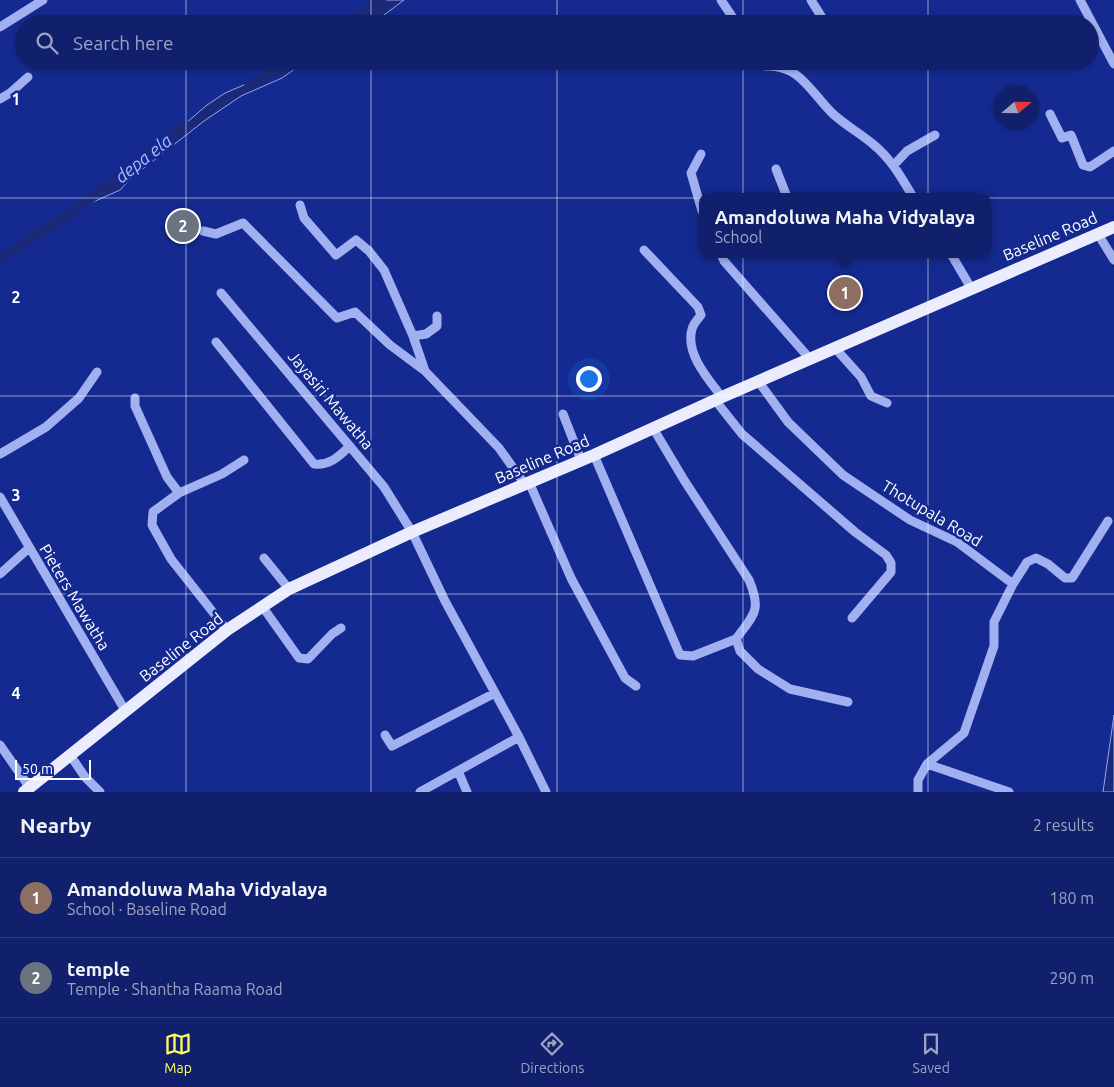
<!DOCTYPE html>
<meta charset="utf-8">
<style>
:root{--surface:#10206c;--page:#192872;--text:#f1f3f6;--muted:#9ca3c2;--line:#303e7f;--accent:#fffb61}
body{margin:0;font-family:Ubuntu,sans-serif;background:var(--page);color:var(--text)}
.compass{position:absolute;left:994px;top:85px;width:45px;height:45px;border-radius:50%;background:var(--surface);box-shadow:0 1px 4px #0004;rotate:70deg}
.scale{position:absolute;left:15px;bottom:12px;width:76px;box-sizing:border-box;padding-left:5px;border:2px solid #fff;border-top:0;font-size:14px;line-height:18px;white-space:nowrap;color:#fff;-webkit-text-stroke:4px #152a90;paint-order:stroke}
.you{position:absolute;left:588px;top:378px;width:18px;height:18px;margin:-12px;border:4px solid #fff;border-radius:50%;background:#1a73e8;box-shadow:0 0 0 8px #1a73e833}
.badge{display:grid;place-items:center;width:32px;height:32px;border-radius:50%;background:var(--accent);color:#fff;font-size:16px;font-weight:700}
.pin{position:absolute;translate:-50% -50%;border:2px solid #fff;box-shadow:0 1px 5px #0006}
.popup{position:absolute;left:699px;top:193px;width:292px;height:65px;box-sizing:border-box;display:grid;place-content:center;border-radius:10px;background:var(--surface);filter:drop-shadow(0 1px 4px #0005);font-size:16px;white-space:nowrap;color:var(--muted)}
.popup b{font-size:19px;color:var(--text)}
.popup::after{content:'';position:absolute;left:50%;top:100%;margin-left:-10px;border:10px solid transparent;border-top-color:var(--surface)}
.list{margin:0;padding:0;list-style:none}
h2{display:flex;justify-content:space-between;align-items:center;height:65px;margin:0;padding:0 20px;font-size:21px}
h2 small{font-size:16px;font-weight:400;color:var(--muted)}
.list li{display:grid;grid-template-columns:32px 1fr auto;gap:15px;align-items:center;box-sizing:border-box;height:80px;padding:0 20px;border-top:1px solid var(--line)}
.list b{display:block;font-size:19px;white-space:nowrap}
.list p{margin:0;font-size:16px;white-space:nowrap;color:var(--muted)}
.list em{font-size:16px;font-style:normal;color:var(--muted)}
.icon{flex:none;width:28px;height:28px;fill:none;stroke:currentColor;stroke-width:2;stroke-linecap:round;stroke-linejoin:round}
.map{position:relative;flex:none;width:1114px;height:792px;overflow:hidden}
.search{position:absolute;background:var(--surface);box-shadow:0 1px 4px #0004;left:15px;right:15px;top:15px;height:55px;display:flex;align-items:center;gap:12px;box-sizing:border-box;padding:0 18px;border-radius:28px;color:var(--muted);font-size:19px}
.sheet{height:225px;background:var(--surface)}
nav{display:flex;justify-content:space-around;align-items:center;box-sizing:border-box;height:70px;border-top:1px solid var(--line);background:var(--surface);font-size:14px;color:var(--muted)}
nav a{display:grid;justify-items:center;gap:2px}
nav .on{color:var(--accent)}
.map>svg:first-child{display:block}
.water{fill:#1a2a78;stroke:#93a6f3}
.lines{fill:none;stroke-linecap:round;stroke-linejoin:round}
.canal{stroke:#1a2a78;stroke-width:10}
.minor{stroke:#a1b0f0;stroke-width:9}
.major{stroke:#ebedff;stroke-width:12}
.grid{fill:none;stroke:#fff;stroke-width:1;stroke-opacity:0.55}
.labels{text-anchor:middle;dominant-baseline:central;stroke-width:5;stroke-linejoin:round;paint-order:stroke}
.street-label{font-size:16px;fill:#fff;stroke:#152a90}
.water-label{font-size:18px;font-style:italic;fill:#adbbf7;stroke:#152a90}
.grid-label{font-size:16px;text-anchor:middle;font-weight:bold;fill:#fff;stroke:#152a90;stroke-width:5;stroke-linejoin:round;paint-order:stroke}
</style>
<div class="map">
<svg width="1114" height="792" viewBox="0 0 1114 792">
<rect width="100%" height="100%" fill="#152a90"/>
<path class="water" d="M381,0H404L372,24H348Z
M292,61H306L282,78L241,96L204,121L130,179L120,190L75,210L116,183L207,105L225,93L279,70Z
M1114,715V792H1103Z"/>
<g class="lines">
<path class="canal" d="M348,24L381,0
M249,86L288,61
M0,259L75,210L186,126"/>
<path class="minor" d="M721,0L737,24
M811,0L826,24
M1080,0L1114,64
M0,27L43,0
M762,61L765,66C799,64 810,91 831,112C843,124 860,133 874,145C891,159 901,177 913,197
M0,99L10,93L28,77
M1050,114L1062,138L1071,135L1083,165L1090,167L1114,151
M701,154L691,173L702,211
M894,165L907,151L935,135
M776,169L787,197
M300,205L304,218L336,255L356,240L369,251L384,270L413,336L425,371
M203,231L216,234L243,223L337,318L355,312L390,345L425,371L499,448L524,483
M1098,234L1114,260
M644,250L698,307L701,315C698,319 693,324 692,329C685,353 708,379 722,397
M721,254L724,261L810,359
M951,254L971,288
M221,293L384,487L412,532L445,601L519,737L546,792
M413,336L426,334L437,326V316
M216,342L314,464C330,466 339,456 350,446
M835,348L861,377L871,396L887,403
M758,381L788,422L843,475L910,520L957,542L1013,584L1027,562L1036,558L1048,564L1065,578H1072L1108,521
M135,398V406L167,477L179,493
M715,400L742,434L855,532L886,555L891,563V572L852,618
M563,414L581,460
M653,428L684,480L749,580C762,611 754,614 736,639L740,651L758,669L790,689L848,702
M0,454L46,427L79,398L97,372
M594,455L680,655L693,656L736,639
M529,482L571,578L625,678L636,686
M0,497L126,712
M264,558L289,589
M0,574L29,548
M262,606L299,658L308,659L332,634L341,628
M227,630L171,559L152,525L153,512L179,493L222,474L244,460
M385,735L392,746L495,693
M0,745L30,788
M70,755L85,777L100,792
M927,764L1009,792
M458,771L467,792
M420,792L519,737
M918,792V780L927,764L964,733L994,646V622L1013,584"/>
<path class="major" d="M24,792L227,630L289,589L412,532L594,455L722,397L1114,227"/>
</g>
<path class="grid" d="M186,0V24M371,0V24M557,0V24M743,0V24M928,0V24M186,61V792M371,61V792M557,61V792M743,61V792M928,61V792M0,198H1114M0,396H1114M0,594H1114"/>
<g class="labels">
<g class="street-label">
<text transform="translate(1050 236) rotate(-23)">Baseline Road</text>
<text transform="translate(331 400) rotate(50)">Jayasiri Mawatha</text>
<text transform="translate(542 459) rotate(-23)">Baseline Road</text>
<text transform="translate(932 513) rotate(31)">Thotupala Road</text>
<text transform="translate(75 597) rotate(59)">Pieters Mawatha</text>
<text transform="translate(181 647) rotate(-38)">Baseline Road</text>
</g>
<g class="water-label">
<text transform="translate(143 158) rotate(-38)">depa ela</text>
</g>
</g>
<g class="grid-label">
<text x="16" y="105">1</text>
<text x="16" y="303">2</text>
<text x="16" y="501">3</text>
<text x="16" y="699">4</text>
</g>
</svg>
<svg class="compass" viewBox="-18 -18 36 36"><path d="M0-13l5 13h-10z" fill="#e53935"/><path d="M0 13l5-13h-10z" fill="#9ca3c2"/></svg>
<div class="scale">50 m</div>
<div class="you"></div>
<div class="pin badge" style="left:845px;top:293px;background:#8d6e63">1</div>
<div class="popup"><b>Amandoluwa Maha Vidyalaya</b>School</div>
<div class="pin badge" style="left:183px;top:226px;background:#6b7280">2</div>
<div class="search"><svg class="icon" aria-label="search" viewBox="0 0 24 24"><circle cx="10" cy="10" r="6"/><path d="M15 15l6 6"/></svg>Search here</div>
</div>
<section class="sheet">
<h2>Nearby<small>2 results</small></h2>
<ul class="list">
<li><span class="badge" style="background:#8d6e63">1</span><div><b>Amandoluwa Maha Vidyalaya</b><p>School · Baseline Road</p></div><em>180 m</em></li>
<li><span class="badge" style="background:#6b7280">2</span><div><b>temple</b><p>Temple · Shantha Raama Road</p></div><em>290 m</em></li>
</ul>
</section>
<nav>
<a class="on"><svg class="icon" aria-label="map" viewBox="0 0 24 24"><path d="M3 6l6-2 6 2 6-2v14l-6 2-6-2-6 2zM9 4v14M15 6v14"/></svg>Map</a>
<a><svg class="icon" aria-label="directions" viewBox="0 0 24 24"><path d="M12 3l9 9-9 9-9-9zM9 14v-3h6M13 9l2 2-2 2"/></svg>Directions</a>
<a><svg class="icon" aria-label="saved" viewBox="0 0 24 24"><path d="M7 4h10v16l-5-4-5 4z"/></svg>Saved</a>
</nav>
